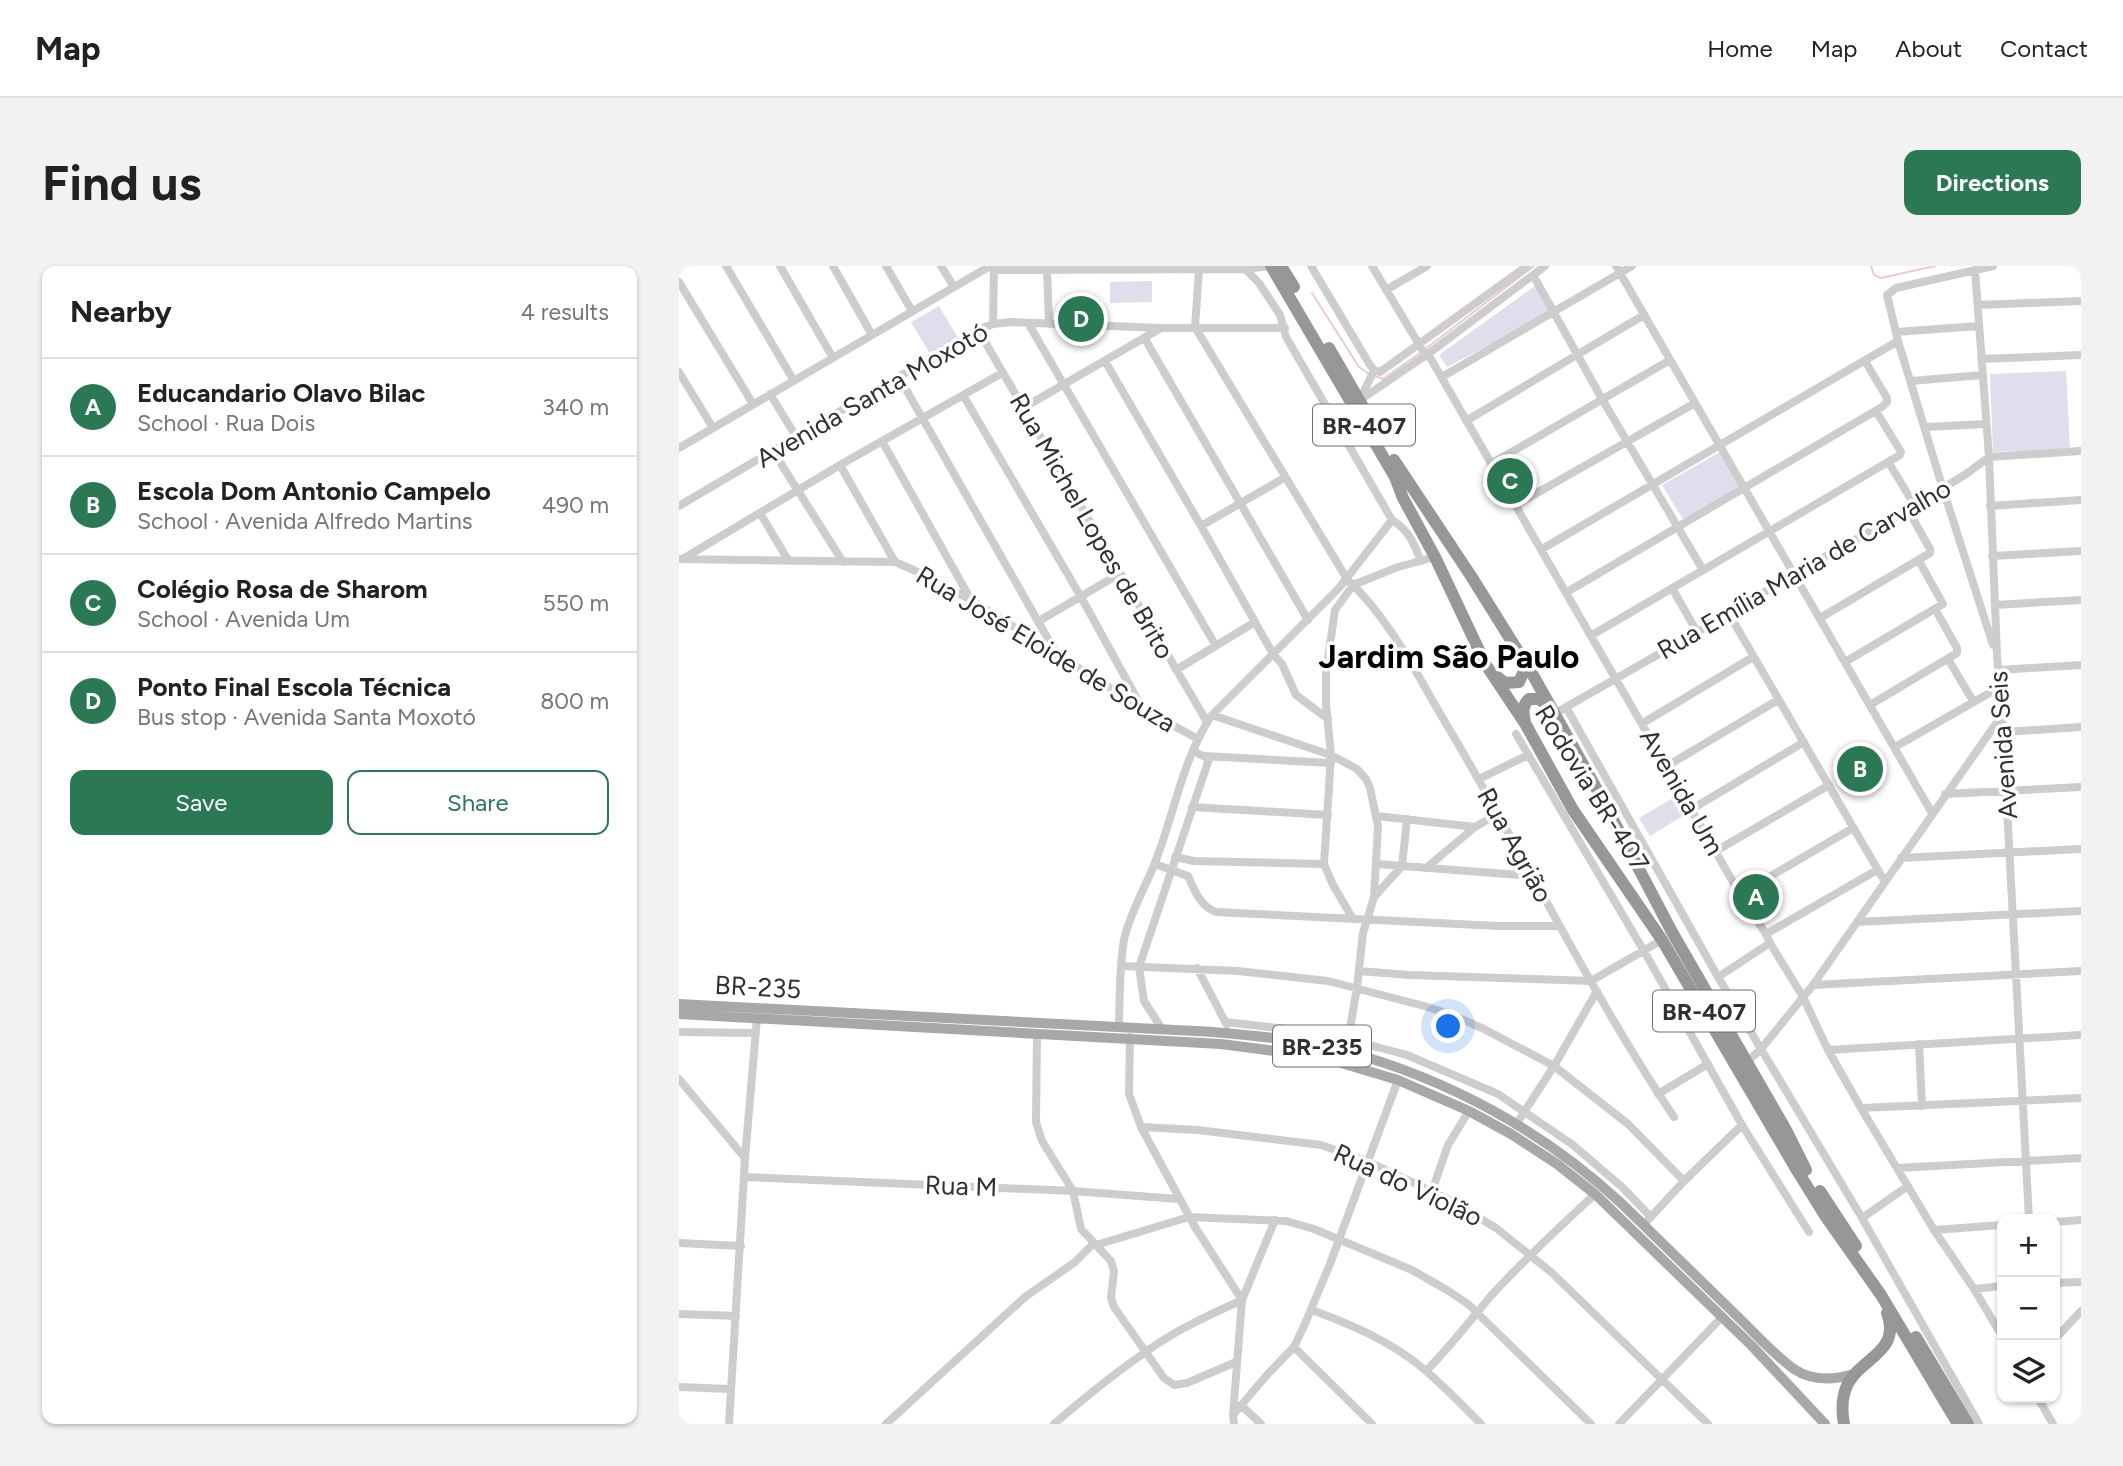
<!DOCTYPE html>
<meta charset="utf-8">
<style>
:root{--surface:#fff;--page:#f2f2f2;--text:#222;--muted:#767676;--line:#e0e0e0;--accent:#2b7954}
body{margin:0;font-family:Figtree,sans-serif;background:var(--page);color:var(--text)}
.controls{position:absolute;right:21px;bottom:21px;display:grid;overflow:hidden;border-radius:14px;box-shadow:0 2px 5px #0004}
.controls button{width:63px;height:63px;display:grid;place-items:center;padding:0;border:0;border-bottom:2px solid var(--line);background:var(--surface);color:var(--text);font:35px sans-serif}
.you{position:absolute;left:770px;top:761px;width:24px;height:24px;margin:-18px;border:5px solid #fff;border-radius:50%;background:#1a73e8;box-shadow:0 0 0 10px #1a73e833}
.badge{display:grid;place-items:center;width:46px;height:46px;border-radius:50%;background:var(--accent);color:#fff;font-size:23px;font-weight:700}
.pin{position:absolute;translate:-50% -50%;border:4px solid #fff;box-shadow:0 2px 7px #0006}
.list{margin:0;padding:0;list-style:none}
h2{display:flex;justify-content:space-between;align-items:center;height:91px;margin:0;padding:0 28px;font-size:30px}
h2 small{font-size:23px;font-weight:400;color:var(--muted)}
.list li{display:grid;grid-template-columns:46px 1fr auto;gap:21px;align-items:center;box-sizing:border-box;height:98px;padding:0 28px;border-top:2px solid var(--line)}
.list b{display:block;font-size:26px;white-space:nowrap}
.list p{margin:0;font-size:23px;white-space:nowrap;color:var(--muted)}
.list em{font-size:23px;font-style:normal;color:var(--muted)}
.actions{display:flex;gap:14px;padding:21px 28px}
.actions a{flex:1;padding:16px 0;border:2px solid var(--accent);border-radius:14px;text-align:center;font-size:24px;color:var(--accent)}
.actions .main{background:var(--accent);color:#fff}
.icon{flex:none;width:38px;height:38px;fill:none;stroke:currentColor;stroke-width:2;stroke-linecap:round;stroke-linejoin:round}
.map{position:relative;flex:none;width:1402px;height:1158px;overflow:hidden;border-radius:14px}
header{display:flex;align-items:center;gap:42px;box-sizing:border-box;height:98px;padding:0 35px;background:var(--surface);border-bottom:2px solid var(--line)}
header strong{font-size:33px}
nav{display:flex;gap:38px;margin-inline-start:auto;font-size:24px}
.intro{display:flex;align-items:center;justify-content:space-between;box-sizing:border-box;height:168px;padding:0 42px}
h1{margin:0;font-size:49px}
.button{padding:18px 32px;border-radius:14px;background:var(--accent);color:#fff;font-size:24px;font-weight:700}
main{display:flex;gap:42px;padding:0 42px}
aside{flex:1;background:var(--surface);border-radius:14px;box-shadow:0 2px 5px #0004}
.map>svg:first-child{display:block}
.green{fill:#dfdeed}
.lines{fill:none;stroke-linecap:round;stroke-linejoin:round}
.stream{stroke:#eccbcb;stroke-width:2}
.minor{stroke:#cdcdcd;stroke-width:8}
.major{stroke:#a8a8a8;stroke-width:10}
.highway{stroke:#979797;stroke-width:12}
.labels{text-anchor:middle;dominant-baseline:central;stroke-width:7;stroke-linejoin:round;paint-order:stroke}
.shield{fill:#fff;stroke:#6e6e6e;stroke-width:2}
.shield-label{font-size:24px;font-weight:bold;fill:#303030}
.street-label{font-size:26px;fill:#303030;stroke:#fff}
.district-label{font-size:33px;font-weight:bold;fill:#000;stroke:#fff}
</style>
<header>
<strong>Map</strong>
<nav><a>Home</a><a>Map</a><a>About</a><a>Contact</a></nav>
</header>
<div class="intro"><h1>Find us</h1><a class="button">Directions</a></div>
<main>
<aside>
<h2>Nearby<small>4 results</small></h2>
<ul class="list">
<li><span class="badge">A</span><div><b>Educandario Olavo Bilac</b><p>School · Rua Dois</p></div><em>340 m</em></li>
<li><span class="badge">B</span><div><b>Escola Dom Antonio Campelo</b><p>School · Avenida Alfredo Martins</p></div><em>490 m</em></li>
<li><span class="badge">C</span><div><b>Colégio Rosa de Sharom</b><p>School · Avenida Um</p></div><em>550 m</em></li>
<li><span class="badge">D</span><div><b>Ponto Final Escola Técnica</b><p>Bus stop · Avenida Santa Moxotó</p></div><em>800 m</em></li>
</ul>
<div class="actions"><a class="main">Save</a><a>Share</a></div>
</aside>
<div class="map">
<svg width="1402" height="1158" viewBox="0 0 1402 1158">
<rect width="100%" height="100%" fill="#fff"/>
<path class="green" d="M473,15V36L431,37V16Z
M856,20L871,47L768,101L760,89Z
M260,40L281,75L253,91L232,56Z
M1387,105L1391,183L1314,186L1311,108Z
M1043,185L1064,220L1005,255L983,219Z
M994,532L1004,550L971,570L960,552Z"/>
<g class="lines">
<path class="stream" d="M1192,0L1195,9L1202,12L1256,0
M633,27L680,101L690,108
M745,84L855,0
M695,110L704,113L741,87"/>
<path class="minor" d="M47,0L115,115
M101,0L154,92
M154,0L193,69
M207,0L233,45
M262,0L275,21
M563,0L580,17L601,49L607,71L713,254
M632,0L691,99L695,104L701,106L848,0
M693,0L747,90
M937,0L1253,547
M1314,0L1217,22L1208,29L1219,75L1264,223L1314,379
M368,2L370,58
M520,3L516,61L668,313C712,354 739,411 769,461C846,590 911,726 995,851
M316,4L565,3L592,0
M1296,4L1310,191L1318,389L1324,466L1350,953
M854,9L923,133L1024,304
M0,16L74,138
M707,24L748,0
M1299,39L1402,35
M349,57L537,380
M314,58L315,2
M299,64L528,456
M1217,66L1300,60
M466,73L629,354
M749,88L1061,628L1087,668L1091,677L1124,731L1149,784L1182,842L1255,964L1295,1023L1323,1070
M1302,93L1402,89
M426,95L522,260L594,388L603,398L617,429L649,453
M0,106L34,162
M220,111L377,387
M763,111L953,0
M1232,115L1303,109
M91,128L118,172
M284,129L402,331L463,442
M681,134L749,88L866,0
M681,134L695,104
M344,142L482,62
M787,155L965,49
M1246,161L1307,158
M203,175L292,334
M0,182L311,0
M94,185L164,296
M1210,197L1236,240
M812,198L991,94
M161,199L216,296
M837,239L1016,137
M0,240L299,64L314,58L332,56L482,62H606
M1311,240L1402,234
M81,247L109,294
M522,260L605,212
M863,283L1219,75
M1313,290L1402,285
M7,291L161,199L323,107
M0,293L216,296L237,305L292,334L464,443L519,473
M993,322L1018,366
M888,326L1203,141L1208,136V132L1186,95
M1316,339L1402,334
M1050,348L1206,616
M1141,352L1251,287V283L1229,244
M360,355L440,308
M913,369L1221,189L1222,186L1197,145
M1269,393L1294,435
M1166,396L1264,338L1240,295
M497,404L576,356
M1320,404L1402,399
M1191,439L1278,387V382L1256,343
M887,441L1039,711L1183,952L1300,1158
M882,444L1050,348L1115,308L1236,240L1290,206L1310,191L1402,185
M533,449L652,489L678,503L687,513L691,522L699,560L695,631L684,667L678,721L668,781
M964,457L1074,391
M1324,466L1402,461
M837,468L965,685L1063,859L1130,966
M1216,481L1321,421
M525,490L652,497
M988,500L1099,434
M800,513L849,489
M1266,528L1402,521
M513,541L649,549
M1013,543L1125,476
M698,550L796,561
M1037,585L1150,519
M496,591L515,595L645,598
M1222,592L1402,583
M476,598L509,610C515,624 522,641 537,646L819,660H880
M698,598L853,610
M723,600L728,553
M747,602L796,561L818,548
M1061,628L1174,562
M695,631L723,600
M674,653L654,619L645,598L652,489L647,438V406L656,344L674,319L719,301L756,291
M1178,656L1402,645
M1087,668L1198,604
M442,700L559,705L649,715L749,741L778,751L805,763L875,800L949,858L1005,915
M518,702L548,759
M680,705L730,709L912,715L983,674
M1039,711L1091,677
M1134,719L1402,705
M1002,751L1031,755
M546,756L634,766L698,781L728,789L819,828L894,879L943,921L972,951
M440,759C441,731 440,702 445,674C450,649 466,622 475,599C495,550 503,493 533,449L660,322L713,254C730,264 735,278 742,295
M483,763L465,735L460,701L530,493L514,485
M0,766L77,767
M358,768L357,856L363,875L394,925L402,963L432,995L435,1005L432,1032L435,1041L485,1112L495,1119L508,1117L557,1096
M1240,778L1243,840
M1149,784L1402,769
M1067,797L1082,783L1134,719L1323,449
M0,813L66,892
M979,828L1029,798
M1182,842L1402,832
M838,857L875,800L918,725
M462,861L519,864L642,879L688,895L767,932L817,962L872,1006L1029,1158
M1218,902L1402,892
M65,911L394,925L499,933
M753,925L769,879L790,845
M1183,952L1229,920
M969,954L1005,915L1063,859
M1376,956L1402,954
M1255,964L1323,959
M0,977L62,980
M417,979L510,951L607,955L635,963L733,1004L768,1024L789,1038L912,1158
M1376,1017L1402,1016
M1295,1023L1323,1020
M633,1044C673,1059 714,1076 747,1105C766,1121 784,1140 802,1158
M0,1048L57,1050
M1376,1073L1402,1045
M615,1081L693,1158
M747,1105C770,1082 790,1056 811,1031C844,994 880,962 916,928
M0,1121L51,1123
M1359,1132L1374,1158
M562,1139L582,1158
M554,1149L587,1110L615,1081L625,1060L651,998L719,814
M50,1158L66,892L78,752
M207,1158L346,1031L396,996L415,977
M375,1158C405,1132 436,1107 468,1085C497,1064 530,1049 563,1034L516,961L462,861L450,828L451,771
M555,1158L554,1149L563,1034L596,954
M940,1158L1043,1051"/>
<path class="major" d="M0,738L535,766C579,770 624,774 666,785C769,813 865,865 943,938C981,975 1019,1012 1057,1049C1076,1067 1094,1088 1115,1103C1134,1116 1155,1114 1175,1108
M0,748L542,778L642,791L719,814L790,845L832,868L878,898L916,928L1073,1080L1146,1158"/>
<path class="highway" d="M592,0L716,211L724,232L756,291L807,399L847,459L894,544L983,674L1116,901L1147,951L1202,1029L1279,1158
M602,0L615,21
M650,82L702,172
M715,194L792,310L855,411L921,529L993,666L1107,864L1127,904
M817,410L826,417L840,416L845,405V395
M846,456C844,447 843,439 850,433H860L870,440
M1141,925L1177,980
M1237,1071L1289,1158
M1165,1158C1162,1142 1163,1123 1174,1110C1190,1090 1221,1082 1208,1047"/>
</g>
<g class="labels">
<g class="shield">
<rect x="634" y="138.5" width="102" height="41" rx="5"/>
<rect x="974" y="724.5" width="102" height="41" rx="5"/>
<rect x="594" y="759.5" width="98" height="41" rx="5"/>
</g>
<g class="shield-label">
<text x="685" y="159">BR-407</text>
<text x="1025" y="745">BR-407</text>
<text x="643" y="780">BR-235</text>
</g>
<g class="street-label">
<text transform="translate(193 129) rotate(-30)">Avenida Santa Moxotó</text>
<text transform="translate(413 260) rotate(60)">Rua Michel Lopes de Brito</text>
<text transform="translate(1125 303) rotate(-30)">Rua Emília Maria de Carvalho</text>
<text transform="translate(367 383) rotate(31)">Rua José Eloide de Souza</text>
<text transform="translate(1324 479) rotate(-94)">Avenida Seis</text>
<text transform="translate(913 522) rotate(58)">Rodovia BR-407</text>
<text transform="translate(1003 526) rotate(60)">Avenida Um</text>
<text transform="translate(836 579) rotate(61)">Rua Agrião</text>
<text transform="translate(79 721) rotate(3)">BR-235</text>
<text transform="translate(729 919) rotate(25)">Rua do Violão</text>
<text transform="translate(282 920) rotate(2)">Rua M</text>
</g>
<g class="district-label">
<text x="770" y="390">Jardim São Paulo</text>
</g>
</g>
</svg>
<div class="controls">
<button>+</button>
<button>−</button>
<button><svg class="icon" aria-label="layers" viewBox="0 0 24 24"><path d="M12 4l9 5-9 5-9-5zM3 14l9 5 9-5"/></svg></button>
</div>
<div class="you"></div>
<div class="pin badge" style="left:1077px;top:631px">A</div>
<div class="pin badge" style="left:1181px;top:503px">B</div>
<div class="pin badge" style="left:831px;top:215px">C</div>
<div class="pin badge" style="left:402px;top:53px">D</div>
</div>
</main>
